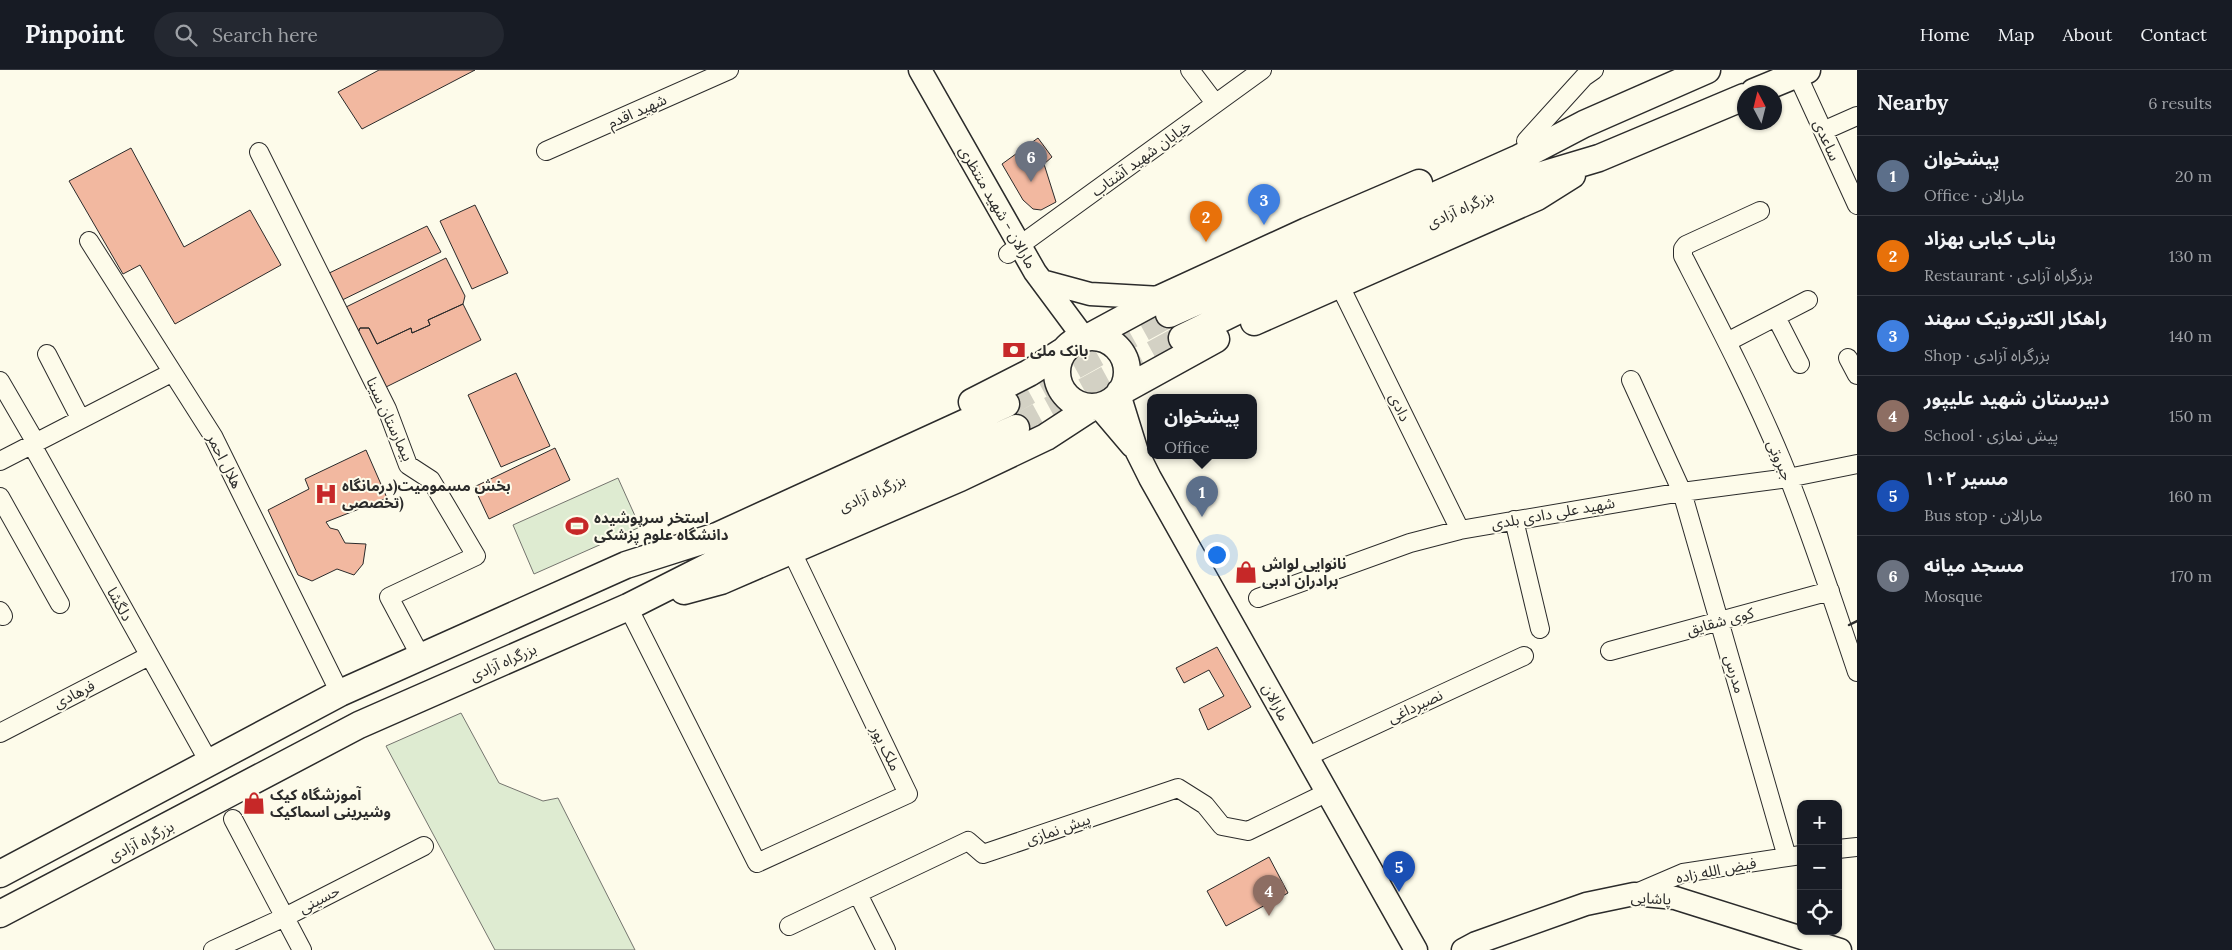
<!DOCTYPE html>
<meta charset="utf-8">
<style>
:root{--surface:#171b24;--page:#242831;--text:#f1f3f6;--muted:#9ea1a6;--line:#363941;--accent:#c62828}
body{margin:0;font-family:Lora,"Noto Sans Arabic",serif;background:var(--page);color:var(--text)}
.controls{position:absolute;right:15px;bottom:15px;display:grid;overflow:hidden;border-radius:10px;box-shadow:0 1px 4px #0004}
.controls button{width:45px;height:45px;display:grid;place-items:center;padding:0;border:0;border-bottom:1px solid var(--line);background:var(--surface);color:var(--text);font:25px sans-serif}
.compass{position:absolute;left:1737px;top:15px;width:45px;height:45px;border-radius:50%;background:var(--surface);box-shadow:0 1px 4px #0004;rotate:353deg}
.you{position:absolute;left:1216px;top:484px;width:18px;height:18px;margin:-12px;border:4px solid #fff;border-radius:50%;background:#1a73e8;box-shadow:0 0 0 8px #1a73e833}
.badge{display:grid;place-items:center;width:32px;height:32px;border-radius:50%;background:var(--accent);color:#fff;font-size:16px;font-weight:700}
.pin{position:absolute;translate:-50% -41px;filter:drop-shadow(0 1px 2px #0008)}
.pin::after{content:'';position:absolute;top:26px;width:18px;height:15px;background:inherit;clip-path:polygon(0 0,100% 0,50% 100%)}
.popup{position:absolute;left:1147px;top:324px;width:110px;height:65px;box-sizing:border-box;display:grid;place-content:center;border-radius:10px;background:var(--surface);filter:drop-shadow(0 1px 4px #0005);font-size:16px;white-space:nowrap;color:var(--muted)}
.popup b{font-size:19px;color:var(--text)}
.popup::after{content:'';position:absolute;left:50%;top:100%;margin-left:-10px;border:10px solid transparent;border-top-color:var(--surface)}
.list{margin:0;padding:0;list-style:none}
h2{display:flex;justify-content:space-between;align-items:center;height:65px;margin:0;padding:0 20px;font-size:21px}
h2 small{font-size:16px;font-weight:400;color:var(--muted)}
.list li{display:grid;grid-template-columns:32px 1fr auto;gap:15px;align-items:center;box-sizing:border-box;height:80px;padding:0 20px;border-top:1px solid var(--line)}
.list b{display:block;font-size:19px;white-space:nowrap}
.list p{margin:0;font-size:16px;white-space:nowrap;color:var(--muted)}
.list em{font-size:16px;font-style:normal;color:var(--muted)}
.icon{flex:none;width:28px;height:28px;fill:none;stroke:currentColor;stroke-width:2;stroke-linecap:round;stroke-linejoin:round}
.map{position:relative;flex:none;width:1857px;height:880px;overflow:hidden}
header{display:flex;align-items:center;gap:30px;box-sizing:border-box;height:70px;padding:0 25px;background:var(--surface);border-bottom:1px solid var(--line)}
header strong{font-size:24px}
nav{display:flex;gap:28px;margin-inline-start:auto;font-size:18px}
.search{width:350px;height:45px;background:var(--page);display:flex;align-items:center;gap:12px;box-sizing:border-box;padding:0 18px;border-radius:28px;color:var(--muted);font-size:19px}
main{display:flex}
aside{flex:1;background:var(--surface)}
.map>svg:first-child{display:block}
.green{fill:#deebd1;stroke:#74746e}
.building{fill:#f2b8a0;stroke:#2b2b2b}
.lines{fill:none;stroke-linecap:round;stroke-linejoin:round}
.highway-tunnel{stroke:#d3d1c4;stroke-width:26;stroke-dasharray:26 13;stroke-linecap:butt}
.minor-casing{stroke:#2b2b2b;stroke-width:20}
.major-casing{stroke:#2b2b2b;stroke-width:25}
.highway-casing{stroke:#2b2b2b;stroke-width:29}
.minor{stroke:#fdfbea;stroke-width:18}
.major{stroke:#fdfbea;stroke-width:22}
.highway{stroke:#fdfbea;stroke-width:26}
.wall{stroke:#2b2b2b;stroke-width:2.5}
.labels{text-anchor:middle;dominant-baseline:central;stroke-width:4;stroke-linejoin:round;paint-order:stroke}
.street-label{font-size:15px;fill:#2b2b2b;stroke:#fdfbea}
.poi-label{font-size:15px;font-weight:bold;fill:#2b2b2b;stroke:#fdfbea;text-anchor:start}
</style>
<header>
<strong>Pinpoint</strong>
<div class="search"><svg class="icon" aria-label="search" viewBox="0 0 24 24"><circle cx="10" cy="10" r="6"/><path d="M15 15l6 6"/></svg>Search here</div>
<nav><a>Home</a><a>Map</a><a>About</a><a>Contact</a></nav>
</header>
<main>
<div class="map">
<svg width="1857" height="880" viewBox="0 0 1857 880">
<rect width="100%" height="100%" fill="#fdfbea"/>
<path class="green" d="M618,408L640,457L534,504L513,455Z
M461,643L499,713L543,731L558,728L635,880H495L386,676Z"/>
<path class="building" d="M379,0H475L362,59L338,22Z
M1038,68L1052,87L1044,94L1056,132L1041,140L1033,139L1023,130L1002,94Z
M131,78L184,177L250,140L281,195L175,254L140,195L123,204L69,111Z
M475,135L508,203L472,219L440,151Z
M427,156L441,182L334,234L323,206Z
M446,188L465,226L463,234L428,250L430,255L412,263L411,258L377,274L369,258H360L357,265L344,238Z
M463,234L481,270L384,318L357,265L360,258H369L377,274L411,258L412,263L430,255L428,250Z
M516,303L550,376L501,397L468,325Z
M555,378L570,410L489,449L474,417Z
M366,380L387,428L326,452L330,458L338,460L345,473L366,474L363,494L354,505L337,499L312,511L298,505L268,440L309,419L305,409Z
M1217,577L1251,637L1208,660L1199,639L1224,626L1209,600L1184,613L1176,598Z
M1269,787L1288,823L1226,856L1207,821Z"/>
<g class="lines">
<path class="highway-tunnel" d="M1006,334L1169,244
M1016,358L1182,268"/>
<defs>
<path id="minor" d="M1190,0L1215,33
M1797,4L1857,135
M1823,61L1857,46
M1526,71L1584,7L1594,0
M546,81L729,0
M259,82L387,339L408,395L431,410L476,486L389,527L421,587
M1760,141L1686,175L1683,179V186C1718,254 1753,321 1782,391C1810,460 1833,531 1857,602
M89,171L213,366L340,623
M1008,184L1262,0
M1339,214L1460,460
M1776,247L1800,294
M1727,272L1808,230
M47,284L80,348
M1848,288L1857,305
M1631,310L1682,422L1787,787
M0,311L36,373
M32,375L209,692
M0,391L171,303
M0,427L60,534
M1514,450L1540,559
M1258,528L1410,473L1460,460L1682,422L1788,408L1857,394
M628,537L757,793L908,724L792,482
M0,541L3,546
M1610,581L1830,521
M0,663L149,586
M1306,687L1524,586
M233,749L302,880
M1838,779L1857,777
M858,824L886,880
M1634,824L1683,803L1801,785
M789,856L968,771L983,784L1178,718L1205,735L1222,756L1248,761L1326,723
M213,880L285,847L424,776"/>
<path id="major" d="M920,0L1035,202L1084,268
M1042,211L1090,224L1161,228
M1119,324L1137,382L1150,408L1416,880
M1098,336L1132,376
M1463,880L1476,873L1586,834L1634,824L1675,828L1840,880"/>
<path id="highway" d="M1754,22L1807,0
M1169,244L1517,89L1584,54L1707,0
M1254,252L1537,127L1572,105
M1089,267L1161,228L1307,161L1419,113
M1057 302a35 35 0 1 1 70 0a35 35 0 1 1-70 0Z
M1182,268L1298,211L1525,110L1599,88L1744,27
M1120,322L1216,269
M972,332L1029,303L1065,280
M684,521L721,511L960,408L1046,367L1092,337
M0,804L340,623L626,495L717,466L1006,334
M0,844L359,655L628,537L725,488L1016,358"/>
</defs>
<use href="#minor" class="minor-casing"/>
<use href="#major" class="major-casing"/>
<use href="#highway" class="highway-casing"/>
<use href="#minor" class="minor"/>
<use href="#major" class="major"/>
<use href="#highway" class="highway"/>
<path class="wall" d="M1849,555L1857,551"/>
</g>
<defs>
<symbol id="bank-bare" viewBox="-9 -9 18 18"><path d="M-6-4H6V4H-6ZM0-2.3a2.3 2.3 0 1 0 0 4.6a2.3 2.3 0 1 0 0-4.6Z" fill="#c62828" stroke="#fdfbea" stroke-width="2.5" paint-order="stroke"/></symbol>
<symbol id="hospital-bare" viewBox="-9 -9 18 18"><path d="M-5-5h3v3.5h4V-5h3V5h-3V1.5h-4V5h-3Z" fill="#c62828" stroke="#fdfbea" stroke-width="2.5" paint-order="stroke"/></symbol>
<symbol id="stadium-bare" viewBox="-9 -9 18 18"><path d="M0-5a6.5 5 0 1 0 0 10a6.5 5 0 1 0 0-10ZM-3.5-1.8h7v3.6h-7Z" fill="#c62828" stroke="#fdfbea" stroke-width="2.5" paint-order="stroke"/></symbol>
<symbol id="shop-bare" viewBox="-9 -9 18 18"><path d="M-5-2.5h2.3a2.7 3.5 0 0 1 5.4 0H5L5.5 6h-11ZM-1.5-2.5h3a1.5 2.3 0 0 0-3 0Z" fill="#c62828" stroke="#fdfbea" stroke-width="2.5" paint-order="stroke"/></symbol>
</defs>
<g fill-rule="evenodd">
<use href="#bank-bare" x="998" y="264" width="32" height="32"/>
<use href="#hospital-bare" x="310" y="408" width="32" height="32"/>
<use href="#stadium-bare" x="561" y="440" width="32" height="32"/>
<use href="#shop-bare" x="1230" y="486" width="32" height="32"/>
<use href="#shop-bare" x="238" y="717" width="32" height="32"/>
</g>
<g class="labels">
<g class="street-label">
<text transform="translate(637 41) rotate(-24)">شهید اقدم</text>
<text transform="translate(1827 70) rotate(66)">ساعدی</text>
<text transform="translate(1141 88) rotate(-36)">خیابان شهید آشتاب</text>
<text transform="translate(998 137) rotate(60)">مارالان - شهید منتظری</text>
<text transform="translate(1460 139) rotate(-24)">بزرگراه آزادی</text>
<text transform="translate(1400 337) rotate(64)">دادی</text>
<text transform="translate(390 349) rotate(65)">بیمارستان سینا</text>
<text transform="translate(1780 390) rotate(67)">جبروتی</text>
<text transform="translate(225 391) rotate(63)">هلال احمر</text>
<text transform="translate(872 423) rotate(-24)">بزرگراه آزادی</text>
<text transform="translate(1553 443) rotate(-10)">شهید علی دادی بلدی</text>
<text transform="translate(120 534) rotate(61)">دلگشا</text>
<text transform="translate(1720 551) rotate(-15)">کوی شقایق</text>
<text transform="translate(503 592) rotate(-24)">بزرگراه آزادی</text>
<text transform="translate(1735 604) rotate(74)">مدرس</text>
<text transform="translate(74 624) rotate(-27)">فرهادی</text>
<text transform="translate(1276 632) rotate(62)">مارالان</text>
<text transform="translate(1415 636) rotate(-25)">نصیرداغی</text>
<text transform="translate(886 678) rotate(64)">ملک پور</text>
<text transform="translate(1058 759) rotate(-19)">پیش نمازی</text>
<text transform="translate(141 771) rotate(-27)">بزرگراه آزادی</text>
<text transform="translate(1716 800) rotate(-11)">فیض الله زاده</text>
<text transform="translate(1651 828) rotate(3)">پاشایی</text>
<text transform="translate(319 829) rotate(-27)">حسینی</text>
</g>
<g class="poi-label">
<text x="1030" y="280">بانک ملی</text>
<text x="342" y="415">بخش مسمومیت(درمانگاه<tspan x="342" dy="17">تخصصی)</tspan></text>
<text x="594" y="447">استخر سرپوشیده<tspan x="594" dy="17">دانشگاه علوم پزشکی</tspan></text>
<text x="1262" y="493">نانوایی لواش<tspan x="1262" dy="17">برادران ادبی</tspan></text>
<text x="270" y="724">آموزشگاه کیک<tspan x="270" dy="17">وشیرینی اسماکیک</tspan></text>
</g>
</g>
</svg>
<div class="controls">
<button>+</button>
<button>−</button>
<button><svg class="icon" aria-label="locate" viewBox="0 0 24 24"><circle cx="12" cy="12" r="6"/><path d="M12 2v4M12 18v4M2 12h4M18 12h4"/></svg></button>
</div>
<svg class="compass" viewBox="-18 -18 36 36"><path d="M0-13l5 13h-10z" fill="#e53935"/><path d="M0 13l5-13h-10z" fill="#9ea1a6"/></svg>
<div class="you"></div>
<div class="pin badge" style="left:1202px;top:447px;background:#5c6f8a">1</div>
<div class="popup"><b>پیشخوان</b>Office</div>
<div class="pin badge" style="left:1206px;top:172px;background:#e8710a">2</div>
<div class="pin badge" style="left:1264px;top:155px;background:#3f7fe0">3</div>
<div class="pin badge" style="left:1269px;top:846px;background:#8d6e63">4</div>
<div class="pin badge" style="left:1399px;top:822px;background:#1a4fb4">5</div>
<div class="pin badge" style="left:1031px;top:112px;background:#6b7280">6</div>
</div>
<aside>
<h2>Nearby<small>6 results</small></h2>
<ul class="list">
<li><span class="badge" style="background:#5c6f8a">1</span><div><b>پیشخوان</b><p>Office · مارالان</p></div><em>20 m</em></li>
<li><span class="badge" style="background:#e8710a">2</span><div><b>بناب کبابی بهزاد</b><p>Restaurant · بزرگراه آزادی</p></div><em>130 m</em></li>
<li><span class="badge" style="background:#3f7fe0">3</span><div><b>راهکار الکترونیک سهند</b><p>Shop · بزرگراه آزادی</p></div><em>140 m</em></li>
<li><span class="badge" style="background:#8d6e63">4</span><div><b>دبیرستان شهید علیپور</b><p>School · پیش نمازی</p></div><em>150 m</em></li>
<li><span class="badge" style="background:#1a4fb4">5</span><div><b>مسیر ۱۰۲</b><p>Bus stop · مارالان</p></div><em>160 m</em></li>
<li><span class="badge" style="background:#6b7280">6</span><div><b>مسجد میانه</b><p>Mosque</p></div><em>170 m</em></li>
</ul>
</aside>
</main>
